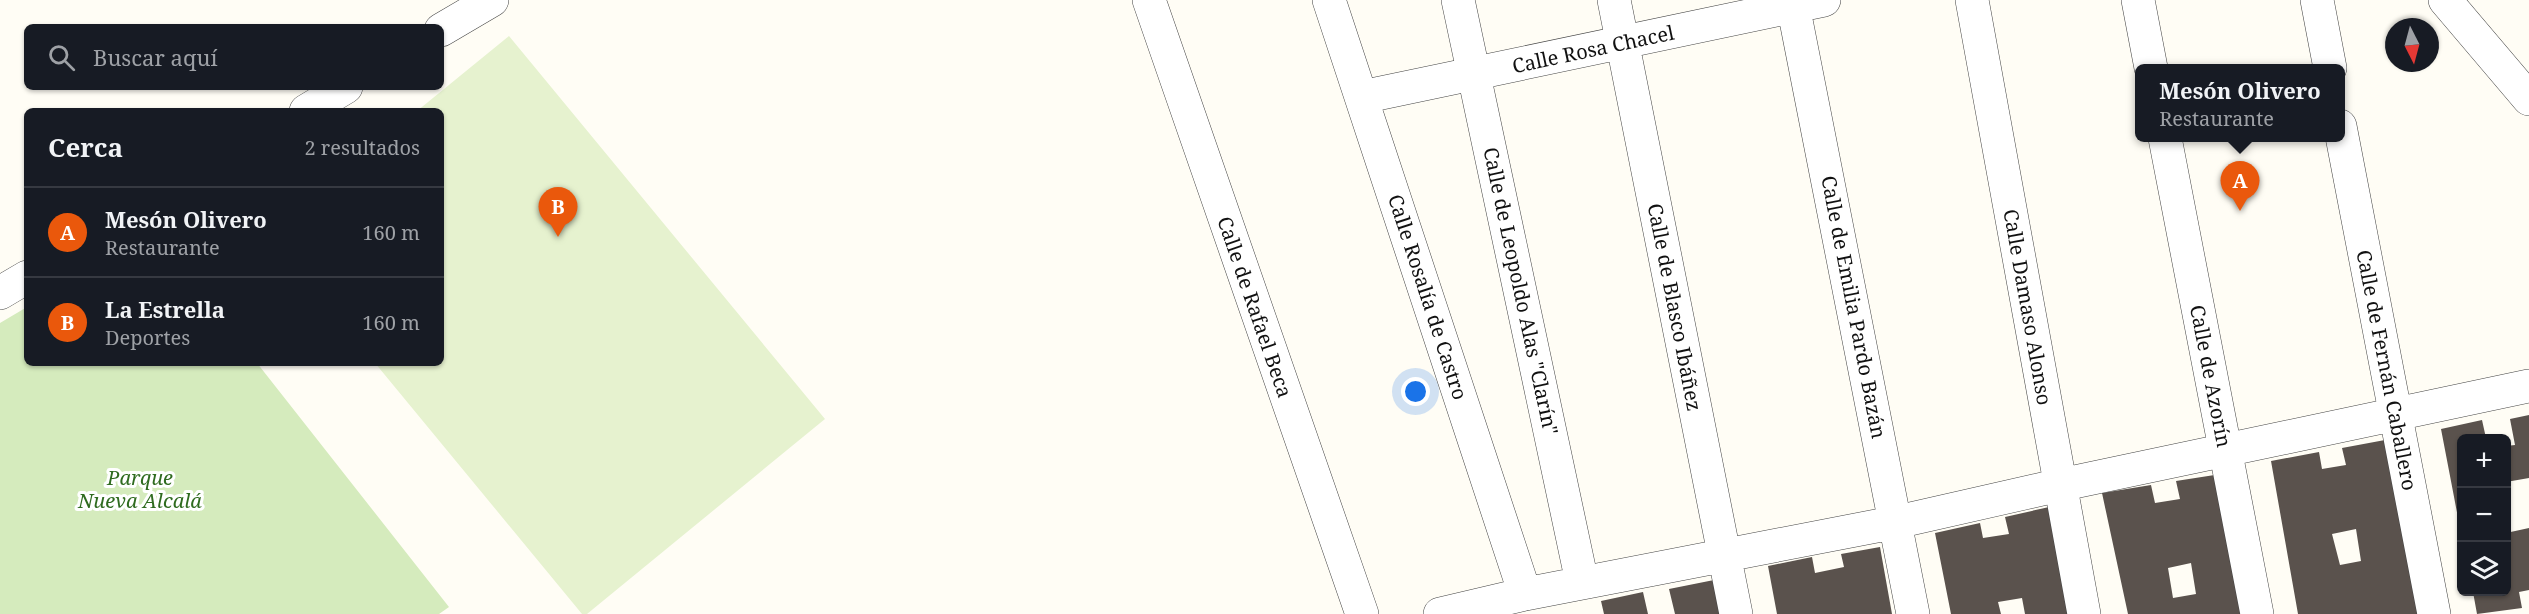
<!DOCTYPE html>
<html lang="es">
<meta charset="utf-8">
<style>
:root{--surface:#171b24;--page:#242831;--text:#f1f3f6;--muted:#9ea1a6;--line:#363941;--accent:#ea580c}
body{margin:0;font-family:"Noto Serif",serif;background:var(--page);color:var(--text)}
.controls{position:absolute;right:18px;bottom:18px;display:grid;overflow:hidden;border-radius:9px;box-shadow:0 2px 4px #0004}
.controls button{width:54px;height:54px;display:grid;place-items:center;padding:0;border:0;border-bottom:2px solid var(--line);background:var(--surface);color:var(--text);font:30px sans-serif}
.compass{position:absolute;left:2385px;top:18px;width:54px;height:54px;border-radius:50%;background:var(--surface);box-shadow:0 2px 4px #0004;rotate:174deg}
.you{position:absolute;left:1416px;top:392px;width:21px;height:21px;margin:-15px;border:4px solid #fff;border-radius:50%;background:#1a73e8;box-shadow:0 0 0 9px #1a73e833}
.badge{display:grid;place-items:center;width:39px;height:39px;border-radius:50%;background:var(--accent);color:#fff;font-size:20px;font-weight:700}
.pin{position:absolute;translate:-50% -50px;filter:drop-shadow(0 2px 3px #0008)}
.pin::after{content:'';position:absolute;top:32px;width:21px;height:18px;background:inherit;clip-path:polygon(0 0,100% 0,50% 100%)}
.popup{position:absolute;left:2135px;top:64px;width:210px;height:78px;box-sizing:border-box;display:grid;place-content:center;border-radius:9px;background:var(--surface);filter:drop-shadow(0 2px 4px #0005);font-size:20px;white-space:nowrap;color:var(--muted)}
.popup b{font-size:22px;color:var(--text)}
.popup::after{content:'';position:absolute;left:50%;top:100%;margin-left:-12px;border:12px solid transparent;border-top-color:var(--surface)}
.list{margin:0;padding:0;list-style:none}
h2{display:flex;justify-content:space-between;align-items:center;height:78px;margin:0;padding:0 24px;font-size:26px}
h2 small{font-size:20px;font-weight:400;color:var(--muted)}
.list li{display:grid;grid-template-columns:39px 1fr auto;gap:18px;align-items:center;box-sizing:border-box;height:90px;padding:0 24px;border-top:2px solid var(--line)}
.list b{display:block;font-size:22px;white-space:nowrap}
.list p{margin:0;font-size:20px;white-space:nowrap;color:var(--muted)}
.list em{font-size:20px;font-style:normal;color:var(--muted)}
.icon{flex:none;width:33px;height:33px;fill:none;stroke:currentColor;stroke-width:2;stroke-linecap:round;stroke-linejoin:round}
.map{position:relative;flex:none;width:2529px;height:614px;overflow:hidden}
.search{position:absolute;background:var(--surface);box-shadow:0 2px 4px #0004;left:24px;top:24px;width:420px;height:66px;display:flex;align-items:center;gap:15px;box-sizing:border-box;padding:0 21px;border-radius:9px;color:var(--muted);font-size:22px}
.panel{position:absolute;background:var(--surface);box-shadow:0 2px 4px #0004;left:24px;top:108px;width:420px;height:258px;border-radius:9px}
.map>svg:first-child{display:block}
.green{fill:#d5ebbd}
.pitch{fill:#e6f2cf}
.building{fill:#5a524d;fill-rule:evenodd}
.lines{fill:none;stroke-linecap:round;stroke-linejoin:round}
.street-casing{stroke:#444;stroke-width:34}
.street{stroke:#fff;stroke-width:33}
.labels{text-anchor:middle;dominant-baseline:central;stroke-width:6;stroke-linejoin:round;paint-order:stroke}
.street-label{font-size:20px;fill:#111;stroke:#fff}
.park-label{font-size:20px;font-style:italic;fill:#2f6b1f;stroke:#fff}
</style>
<div class="map">
<svg width="2529" height="614" viewBox="0 0 2529 614">
<rect width="100%" height="100%" fill="#fffdf5"/>
<path class="green" d="M27,307V363H257L449,607L439,614H0V323Z"/>
<path class="pitch" d="M509,36L825,419L587,614H582L375,363H441V111H417Z"/>
<path class="building" d="M2529,415V478L2506,482V446L2515,445L2510,419Z
M2482,420L2486,438H2462L2460,528L2441,429Z
M2385,440L2418,614H2298L2271,461L2319,452L2322,469L2346,465L2342,448ZM2356,529L2361,561L2340,565L2332,534Z
M2221,474L2246,614H2128L2102,493L2151,485L2155,503L2180,499L2176,481ZM2191,563L2196,594L2173,598L2168,568Z
M2049,507L2069,614H2025L2022,598L1998,602L2001,614H1951L1935,533L1980,523L1983,538L2009,534L2005,517Z
M2529,528V590L2519,592L2522,608L2477,614L2473,592H2506V533Z
M1880,547L1892,614H1777L1768,566L1812,557L1815,573L1844,567L1841,554Z
M1714,580L1721,614H1675L1669,589Z
M1643,592L1648,614H1604L1601,601Z"/>
<g class="lines">
<defs>
<path id="street" d="M1149,0L1362,614
M1329,0L1525,594
M1458,0L1582,582
M1614,0L1736,614
M1792,0L1913,614
M1972,0L2084,614
M2138,0L2151,68
M2317,0L2330,68
M2445,0L2529,99
M441,30L492,0
M1362,97L1824,0
M306,111L346,87
M2340,126L2434,614
M2165,138L2257,614
M0,293L27,277
M1440,614L1525,594L1897,522L2060,485L2529,386"/>
</defs>
<use href="#street" class="street-casing"/>
<use href="#street" class="street"/>
</g>
<g class="labels">
<g class="street-label">
<text transform="translate(1593 49) rotate(-12)">Calle Rosa Chacel</text>
<text transform="translate(1521 291) rotate(78)">Calle de Leopoldo Alas "Clarín"</text>
<text transform="translate(1428 297) rotate(72)">Calle Rosalía de Castro</text>
<text transform="translate(1255 307) rotate(71)">Calle de Rafael Beca</text>
<text transform="translate(1675 307) rotate(79)">Calle de Blasco Ibáñez</text>
<text transform="translate(1854 307) rotate(79)">Calle de Emilia Pardo Bazán</text>
<text transform="translate(2028 307) rotate(80)">Calle Damaso Alonso</text>
<text transform="translate(2387 370) rotate(79)">Calle de Fernán Caballero</text>
<text transform="translate(2211 376) rotate(79)">Calle de Azorín</text>
</g>
<g class="park-label">
<text x="140" y="477">Parque<tspan x="140" dy="23">Nueva Alcalá</tspan></text>
</g>
</g>
</svg>
<div class="controls">
<button>+</button>
<button>−</button>
<button><svg class="icon" aria-label="layers" viewBox="0 0 24 24"><path d="M12 4l9 5-9 5-9-5zM3 14l9 5 9-5"/></svg></button>
</div>
<svg class="compass" viewBox="-18 -18 36 36"><path d="M0-13l5 13h-10z" fill="#e53935"/><path d="M0 13l5-13h-10z" fill="#9ea1a6"/></svg>
<div class="you"></div>
<div class="pin badge" style="left:2240px;top:211px">A</div>
<div class="popup"><b>Mesón Olivero</b>Restaurante</div>
<div class="pin badge" style="left:558px;top:237px">B</div>
<div class="search"><svg class="icon" aria-label="search" viewBox="0 0 24 24"><circle cx="10" cy="10" r="6"/><path d="M15 15l6 6"/></svg>Buscar aquí</div>
<section class="panel">
<h2>Cerca<small>2 resultados</small></h2>
<ul class="list">
<li><span class="badge">A</span><div><b>Mesón Olivero</b><p>Restaurante</p></div><em>160 m</em></li>
<li><span class="badge">B</span><div><b>La Estrella</b><p>Deportes</p></div><em>160 m</em></li>
</ul>
</section>
</div>
